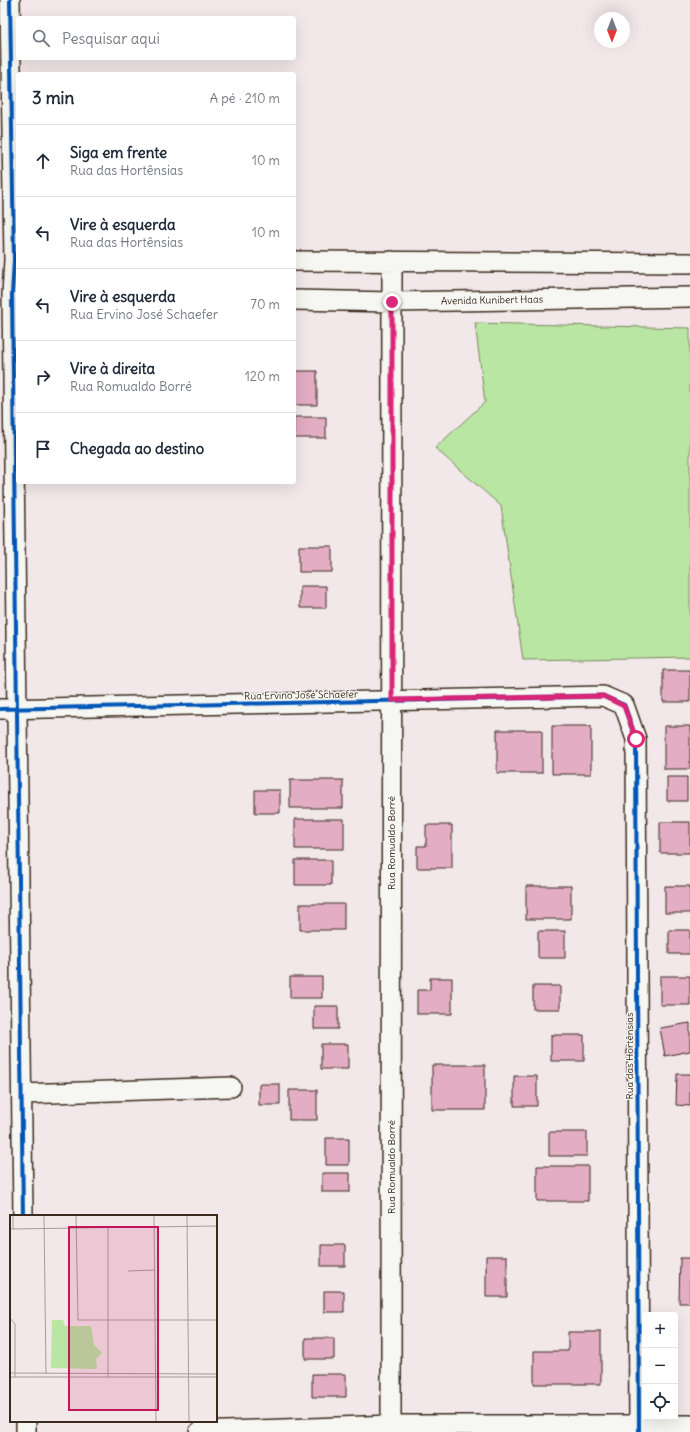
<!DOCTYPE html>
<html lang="pt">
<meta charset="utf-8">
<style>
:root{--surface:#fff;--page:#f2f2f3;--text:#1f2937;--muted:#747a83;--line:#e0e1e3}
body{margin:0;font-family:Delius,sans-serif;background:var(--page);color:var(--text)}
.controls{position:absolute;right:12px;bottom:12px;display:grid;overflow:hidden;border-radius:4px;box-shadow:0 4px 16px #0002}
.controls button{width:36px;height:36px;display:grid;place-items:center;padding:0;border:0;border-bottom:1px solid var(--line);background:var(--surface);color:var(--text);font:20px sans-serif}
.compass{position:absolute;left:594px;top:12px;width:36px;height:36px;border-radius:50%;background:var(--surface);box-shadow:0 4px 16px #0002;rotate:180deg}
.stop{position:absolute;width:12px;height:12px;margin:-9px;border:3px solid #db2777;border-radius:50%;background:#fff}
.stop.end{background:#db2777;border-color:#fff;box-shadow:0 1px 4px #0008}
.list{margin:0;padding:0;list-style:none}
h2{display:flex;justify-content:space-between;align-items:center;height:52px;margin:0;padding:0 16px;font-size:17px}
h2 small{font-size:13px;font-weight:400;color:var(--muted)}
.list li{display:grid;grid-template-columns:26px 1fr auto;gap:12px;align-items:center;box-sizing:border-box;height:72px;padding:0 16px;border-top:1px solid var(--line)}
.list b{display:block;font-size:15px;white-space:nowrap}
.list p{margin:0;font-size:13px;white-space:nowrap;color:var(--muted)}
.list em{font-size:13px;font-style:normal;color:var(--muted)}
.icon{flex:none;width:22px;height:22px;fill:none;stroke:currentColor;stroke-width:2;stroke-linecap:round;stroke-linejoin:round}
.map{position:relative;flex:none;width:690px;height:1432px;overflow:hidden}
.search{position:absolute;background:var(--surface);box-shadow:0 4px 16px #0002;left:16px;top:16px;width:280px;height:44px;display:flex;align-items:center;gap:10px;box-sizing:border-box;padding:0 14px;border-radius:4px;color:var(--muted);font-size:15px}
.panel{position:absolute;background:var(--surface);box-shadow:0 4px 16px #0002;left:16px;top:72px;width:280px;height:412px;border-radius:4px}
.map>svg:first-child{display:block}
.green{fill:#b9e6a3;stroke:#7a8860}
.building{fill:#e3adc4;stroke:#3b2a1e}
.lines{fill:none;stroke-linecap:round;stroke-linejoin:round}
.street-casing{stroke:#3b2a1e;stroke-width:22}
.street{stroke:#f6f6f2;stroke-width:19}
.cycleway-casing{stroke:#f6f6f2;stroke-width:6}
.cycleway{stroke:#0057b8;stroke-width:4}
.route{stroke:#db2777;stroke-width:5}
.labels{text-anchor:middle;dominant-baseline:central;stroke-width:3;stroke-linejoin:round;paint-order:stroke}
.street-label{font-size:10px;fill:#3b2a1e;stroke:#f6f6f2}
.inset-road{fill:none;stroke:#a99b98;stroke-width:1}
.view{fill:#c2185b;fill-opacity:0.15;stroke:#c2185b;stroke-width:2}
.inset-edge{fill:none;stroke:#3b2a1e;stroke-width:2}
</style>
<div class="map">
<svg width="690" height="1432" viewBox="0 0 690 1432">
<rect width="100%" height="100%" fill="#f2e7e9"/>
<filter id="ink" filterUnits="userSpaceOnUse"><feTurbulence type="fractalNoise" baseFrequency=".025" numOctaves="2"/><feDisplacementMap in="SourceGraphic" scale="8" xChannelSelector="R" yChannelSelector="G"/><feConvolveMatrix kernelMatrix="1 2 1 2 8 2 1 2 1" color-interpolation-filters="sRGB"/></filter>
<g filter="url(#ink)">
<path class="green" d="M475,323L690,328V657L523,660L501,506L435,448L485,402Z"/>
<path class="building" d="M294,371H317V405H294Z
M294,417H326V438H294Z
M299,546H332V572H299Z
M300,586H326V608H300Z
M663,670H690V702H663Z
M552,726H591V774H552Z
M664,726H690V769H664Z
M497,730H542V773H497Z
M667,777H687V801H667Z
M290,780H343V808H290Z
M255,790H280V813H255Z
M295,819H344V849H295Z
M660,822H690V853H660Z
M426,825H452V868H417V846H426Z
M295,860H331V885H295Z
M526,886H571V919H526Z
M665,886H690V913H665Z
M300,904H344V930H300Z
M669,930H690V954H669Z
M538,931H565V958H538Z
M660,976H690V1005H660Z
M290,977H322V998H290Z
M430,978H452V1014H417V990H430Z
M533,986H560V1009H533Z
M314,1006H338V1029H314Z
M690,1023V1051L665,1056L660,1028Z
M551,1035H584V1061H551Z
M321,1044H348V1069H321Z
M432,1065H485V1110H432Z
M677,1074H690V1106L676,1105Z
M514,1076H537V1106H514Z
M259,1084H280V1105H259Z
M289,1090H317V1120H289Z
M549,1132H587V1156H549Z
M326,1138H349V1165H326Z
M537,1166H588V1201H537Z
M322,1173H350V1192H322Z
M321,1245H345V1266H321Z
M486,1256H507V1297H486Z
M680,1258H690V1303H679Z
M324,1291H344V1312H324Z
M568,1332H601V1384H534V1351H568Z
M305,1338H334V1359H305Z
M312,1374H346V1397H312Z"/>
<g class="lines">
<defs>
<path id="street" d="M10,0L14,260L12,294L23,1216
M294,261L690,263
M294,300L392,302L690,297
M0,709L603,696L624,705L636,739L639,1432
M22,1094L231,1087
M26,1421V1432
M391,1425L392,261
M199,1432L391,1425H690"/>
</defs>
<use href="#street" class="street-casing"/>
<use href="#street" class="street"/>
<defs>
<path id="cycleway" d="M10,0L14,260L12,294L23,1216
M0,709L603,696L624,705L636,739L639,1432"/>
</defs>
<use href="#cycleway" class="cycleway-casing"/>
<use href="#cycleway" class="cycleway"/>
</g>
</g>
<g class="lines" filter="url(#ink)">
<path class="route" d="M392,302V700L603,696L624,706L636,739"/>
</g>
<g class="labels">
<g class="street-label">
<text transform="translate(492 300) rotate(-1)">Avenida Kunibert Haas</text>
<text transform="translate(301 695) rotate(-1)">Rua Ervino José Schaefer</text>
<text transform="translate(391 843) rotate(-90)">Rua Romualdo Borré</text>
<text transform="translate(629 1056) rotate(-90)">Rua das Hortênsias</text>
<text transform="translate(391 1167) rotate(-90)">Rua Romualdo Borré</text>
</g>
</g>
<g transform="translate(10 1215)">
<rect width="207" height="207" fill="#f2e7e9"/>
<path d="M42,105H53L55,111H81L84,130L92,138L86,144L87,154L41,153Z" fill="#b9e6a3"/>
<path class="inset-road" d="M3,0V14M34,0L36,159M66,0L68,105H207M144,0L146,207M177,0L179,207M0,14L207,11M118,56L145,55M0,103L5,109V162M0,158L207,159M0,162H207M98,162V13"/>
<path class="view" d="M59,12H148V195H59Z"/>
<rect width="207" height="207" class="inset-edge"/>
</g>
</svg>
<div class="controls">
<button>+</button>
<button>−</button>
<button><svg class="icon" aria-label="locate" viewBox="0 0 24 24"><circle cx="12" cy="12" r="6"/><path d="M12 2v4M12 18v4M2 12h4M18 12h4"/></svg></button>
</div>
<svg class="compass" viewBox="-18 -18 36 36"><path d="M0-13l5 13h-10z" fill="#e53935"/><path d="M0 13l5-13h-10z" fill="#747a83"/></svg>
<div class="stop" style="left:636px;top:739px"></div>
<div class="stop end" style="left:392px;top:302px"></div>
<div class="search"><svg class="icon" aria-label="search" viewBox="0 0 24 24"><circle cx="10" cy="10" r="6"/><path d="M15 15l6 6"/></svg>Pesquisar aqui</div>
<section class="panel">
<h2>3 min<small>A pé · 210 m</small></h2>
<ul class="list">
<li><svg class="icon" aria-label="ahead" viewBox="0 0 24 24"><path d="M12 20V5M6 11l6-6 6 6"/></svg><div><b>Siga em frente</b><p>Rua das Hortênsias</p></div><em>10 m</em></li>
<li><svg class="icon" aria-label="left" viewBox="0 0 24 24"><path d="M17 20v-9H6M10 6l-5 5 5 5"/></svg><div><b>Vire à esquerda</b><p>Rua das Hortênsias</p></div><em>10 m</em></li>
<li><svg class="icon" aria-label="left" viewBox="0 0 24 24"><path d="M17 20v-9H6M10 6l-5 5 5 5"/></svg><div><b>Vire à esquerda</b><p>Rua Ervino José Schaefer</p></div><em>70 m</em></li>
<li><svg class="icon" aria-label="right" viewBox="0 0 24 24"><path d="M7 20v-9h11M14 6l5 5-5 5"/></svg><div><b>Vire à direita</b><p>Rua Romualdo Borré</p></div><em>120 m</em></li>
<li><svg class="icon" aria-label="arrive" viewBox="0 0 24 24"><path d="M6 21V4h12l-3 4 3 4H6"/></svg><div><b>Chegada ao destino</b></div></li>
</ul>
</section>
</div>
